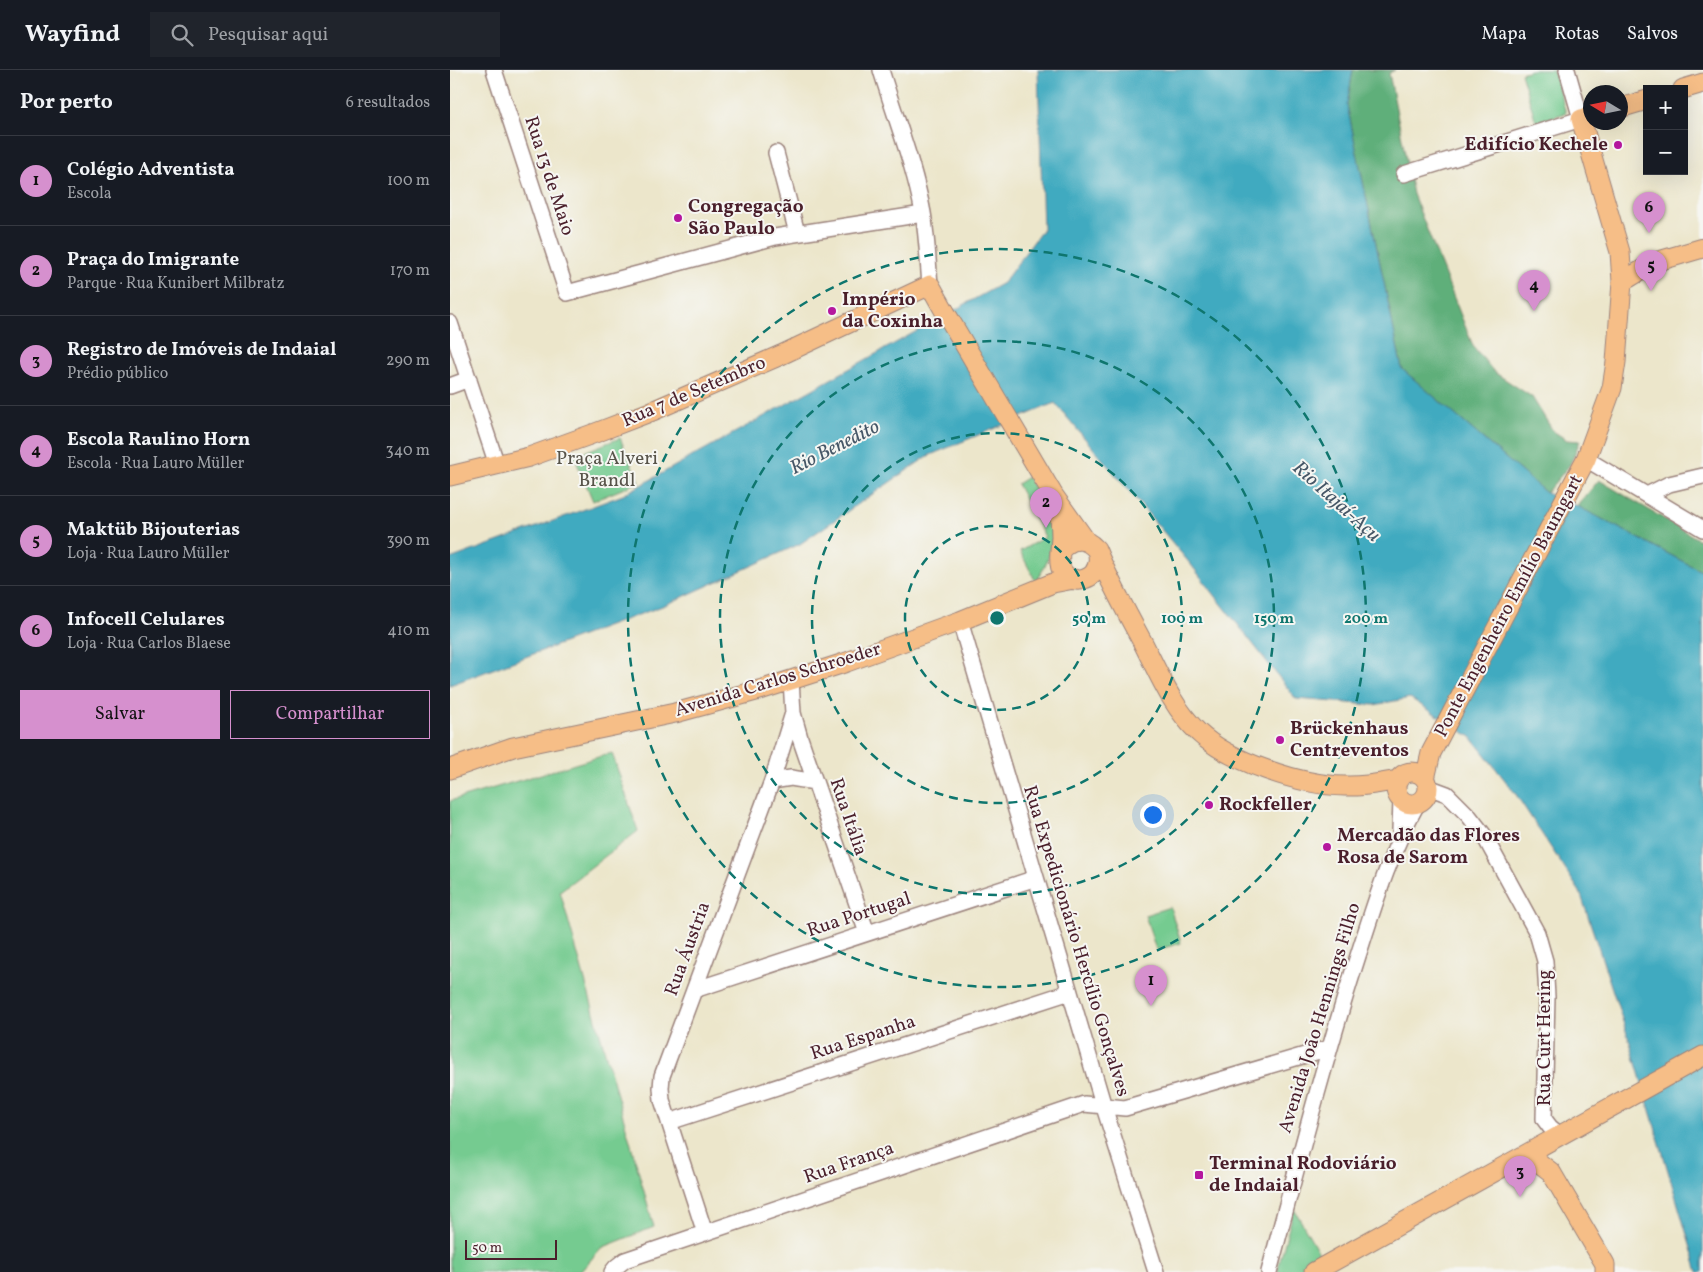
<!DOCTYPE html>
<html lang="pt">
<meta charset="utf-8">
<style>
:root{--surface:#171b24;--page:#20242c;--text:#f1f3f6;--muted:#9ea1a6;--line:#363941;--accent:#d690ce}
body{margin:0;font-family:Vollkorn,serif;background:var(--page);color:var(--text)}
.controls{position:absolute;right:15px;top:15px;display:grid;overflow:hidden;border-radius:0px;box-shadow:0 5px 20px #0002}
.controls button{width:45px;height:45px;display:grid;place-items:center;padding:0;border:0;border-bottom:1px solid var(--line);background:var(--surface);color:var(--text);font:25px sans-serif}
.compass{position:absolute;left:1133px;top:15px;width:45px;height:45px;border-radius:50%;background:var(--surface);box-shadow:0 5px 20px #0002;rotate:280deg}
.scale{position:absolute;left:15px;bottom:12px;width:92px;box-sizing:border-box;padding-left:5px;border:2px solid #4a1f2b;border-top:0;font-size:14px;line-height:18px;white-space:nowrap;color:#4a1f2b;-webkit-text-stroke:4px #f6f6f2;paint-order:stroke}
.you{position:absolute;left:702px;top:744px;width:18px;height:18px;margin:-12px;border:4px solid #fff;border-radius:50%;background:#1a73e8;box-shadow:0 0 0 8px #1a73e833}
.badge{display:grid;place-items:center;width:32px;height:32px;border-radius:50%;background:var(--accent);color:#111;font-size:16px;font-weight:700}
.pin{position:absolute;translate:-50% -41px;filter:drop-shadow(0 1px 2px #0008)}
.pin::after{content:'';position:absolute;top:26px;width:18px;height:15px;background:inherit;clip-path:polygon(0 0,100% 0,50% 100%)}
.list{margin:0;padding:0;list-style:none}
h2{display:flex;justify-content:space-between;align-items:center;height:65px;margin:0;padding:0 20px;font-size:21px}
h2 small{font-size:16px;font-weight:400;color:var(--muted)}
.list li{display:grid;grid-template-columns:32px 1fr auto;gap:15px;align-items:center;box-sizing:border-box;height:90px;padding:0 20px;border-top:1px solid var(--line)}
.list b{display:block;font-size:19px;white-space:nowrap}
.list p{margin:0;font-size:16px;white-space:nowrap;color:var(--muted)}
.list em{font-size:16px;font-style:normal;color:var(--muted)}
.actions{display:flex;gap:10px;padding:15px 20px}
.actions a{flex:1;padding:11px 0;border:1px solid var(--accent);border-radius:0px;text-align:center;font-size:18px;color:var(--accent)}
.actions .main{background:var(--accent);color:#111}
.icon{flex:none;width:28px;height:28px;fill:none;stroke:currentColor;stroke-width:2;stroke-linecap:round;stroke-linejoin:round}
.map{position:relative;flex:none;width:1253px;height:1202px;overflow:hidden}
header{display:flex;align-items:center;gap:30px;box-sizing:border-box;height:70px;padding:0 25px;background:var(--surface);border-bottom:1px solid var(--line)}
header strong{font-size:24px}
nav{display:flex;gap:28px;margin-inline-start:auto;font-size:18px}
.search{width:350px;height:45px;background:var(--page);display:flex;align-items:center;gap:12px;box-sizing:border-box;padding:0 18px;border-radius:0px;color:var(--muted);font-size:19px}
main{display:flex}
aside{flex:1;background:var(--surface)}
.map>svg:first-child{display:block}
.green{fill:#74cb90;stroke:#5f755e}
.forest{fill:#5faf7a;stroke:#546752}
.water{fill:#40aac0;stroke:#456476}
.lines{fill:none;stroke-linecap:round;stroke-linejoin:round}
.minor-casing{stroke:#9b827b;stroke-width:18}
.major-casing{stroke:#9b827b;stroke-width:21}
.minor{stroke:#fff;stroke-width:15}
.major{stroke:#f6be87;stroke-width:19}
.ring{fill:none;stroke:#0f766e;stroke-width:2.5;stroke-dasharray:9 6}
.poi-dot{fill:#b5179e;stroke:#f6f6f2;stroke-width:2}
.labels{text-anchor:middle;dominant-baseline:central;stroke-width:4;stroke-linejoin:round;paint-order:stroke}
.poi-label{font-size:19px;font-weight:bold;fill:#4a1f2b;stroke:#f6f6f2;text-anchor:start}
.street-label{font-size:19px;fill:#4a1f2b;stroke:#f6f6f2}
.park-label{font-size:19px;fill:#575349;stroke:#f6f6f2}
.water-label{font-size:20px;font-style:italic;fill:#465767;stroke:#f6f6f2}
.centre{fill:#0f766e;stroke:#f6f6f2;stroke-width:2.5}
.ring-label{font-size:15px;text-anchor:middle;font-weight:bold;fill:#0f766e;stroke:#f6f6f2;stroke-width:4;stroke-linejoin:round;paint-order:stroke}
</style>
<header>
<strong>Wayfind</strong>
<div class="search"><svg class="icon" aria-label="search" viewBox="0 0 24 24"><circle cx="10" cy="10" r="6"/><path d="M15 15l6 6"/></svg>Pesquisar aqui</div>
<nav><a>Mapa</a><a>Rotas</a><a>Salvos</a></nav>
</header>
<main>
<aside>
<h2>Por perto<small>6 resultados</small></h2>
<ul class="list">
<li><span class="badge">1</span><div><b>Colégio Adventista</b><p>Escola</p></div><em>100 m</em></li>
<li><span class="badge">2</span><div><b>Praça do Imigrante</b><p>Parque · Rua Kunibert Milbratz</p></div><em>170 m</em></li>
<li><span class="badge">3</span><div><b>Registro de Imóveis de Indaial</b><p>Prédio público</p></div><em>290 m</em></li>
<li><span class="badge">4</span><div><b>Escola Raulino Horn</b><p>Escola · Rua Lauro Müller</p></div><em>340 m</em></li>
<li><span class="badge">5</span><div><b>Maktüb Bijouterias</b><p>Loja · Rua Lauro Müller</p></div><em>390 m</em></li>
<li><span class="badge">6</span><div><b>Infocell Celulares</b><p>Loja · Rua Carlos Blaese</p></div><em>410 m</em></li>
</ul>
<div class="actions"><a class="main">Salvar</a><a>Compartilhar</a></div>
</aside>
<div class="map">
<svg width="1253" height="1202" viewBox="0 0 1253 1202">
<rect width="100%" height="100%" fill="#f6f6f2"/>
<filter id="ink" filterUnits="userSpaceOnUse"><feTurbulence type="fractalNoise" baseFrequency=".02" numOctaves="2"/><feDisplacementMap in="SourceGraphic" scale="10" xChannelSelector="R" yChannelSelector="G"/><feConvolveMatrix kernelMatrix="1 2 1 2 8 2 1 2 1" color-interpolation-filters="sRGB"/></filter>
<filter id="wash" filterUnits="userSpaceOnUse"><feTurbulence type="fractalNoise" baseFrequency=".0096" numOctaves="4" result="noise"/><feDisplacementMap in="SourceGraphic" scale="20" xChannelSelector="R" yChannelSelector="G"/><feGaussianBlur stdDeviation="1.12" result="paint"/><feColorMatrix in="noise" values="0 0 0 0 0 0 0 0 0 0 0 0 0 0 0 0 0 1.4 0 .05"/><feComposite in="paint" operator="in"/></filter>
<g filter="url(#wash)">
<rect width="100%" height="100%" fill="#ece6cb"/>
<path class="green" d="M1081,0H1103L1116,43L1086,52L1071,3Z
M170,368L189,412L143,431L124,386Z
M578,407C585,421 595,435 600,449C608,470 597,494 586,512L570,481L595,467L567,414Z
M162,683L188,761L110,821L204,1157L151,1178L132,1200L126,1202H0V731Z
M720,837L731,873L706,880L695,845Z
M844,1139L872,1188L850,1202H827Z"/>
<path class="forest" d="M903,0H945L939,3L963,124L1023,276L1044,302L1082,327L1103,361L1117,370L1130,371L1120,395L1096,423L952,299L897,35Z
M1149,410L1253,472V502L1127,436Z"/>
<path class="water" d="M588,0H903L897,35L952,299L1096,423L1127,436L1253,502V1202H1248L1180,973L1130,822L1065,723L1021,667L960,628L924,635L846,629L742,496L605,333L478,386L350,474L215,535L0,615V489L173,425L553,213L593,159Z"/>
</g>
<g filter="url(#ink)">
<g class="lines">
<defs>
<path id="minor" d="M44,0L117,223L325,167L473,144
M431,0C445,47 464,94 473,143C477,167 478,191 480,215
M326,83L347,163
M954,104L1131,49L1117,0
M0,253L47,395
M0,316L19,309
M1136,389L1253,459
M1197,425L1219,414L1253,406
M510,551L654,1037L706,1202
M343,643L350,668L417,863
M322,711L341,708L365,712
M978,717L997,724L1019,746L1033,764L1087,863L1095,891L1097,927L1094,1049L1100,1057L1110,1065
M950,760L951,730
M244,920L586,808
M219,1052L620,922
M255,1163L212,1030L211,1018L212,1006L322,711L343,643L341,610
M162,1202L166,1197L175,1190L634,1034L675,1038L879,978
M819,1202C847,1097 874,992 907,889C924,836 940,782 967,734"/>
<path id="major" d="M1233,19L1253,13
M1170,38L1197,30
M1172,212L1205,192L1253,178
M0,406L79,387L148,362L200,342L331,285L480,215L494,240L604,426L636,471
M607,435C610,445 611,456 611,466C611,482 603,505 625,510C631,511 639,508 643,504C648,498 649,492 648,485
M610,481C621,468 634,466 646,479C659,511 676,541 692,571C708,602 722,637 748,662C779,692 852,715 895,716C913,717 931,713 948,710
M0,699L63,677L225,643L313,619L394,593L510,551L603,513L624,509
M946 718a16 16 0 1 1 32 0a16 16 0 1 1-32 0Z
M975,709L981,683L1136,389L1162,318L1166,292L1172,212L1170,182L1131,49L1140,47
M1073,1086L1088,1092L1101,1102L1155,1194V1202
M864,1202L1253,986"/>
</defs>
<use href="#minor" class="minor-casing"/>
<use href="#major" class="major-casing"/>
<use href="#minor" class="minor"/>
<use href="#major" class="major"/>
</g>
</g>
<g class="ring">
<circle cx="547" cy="548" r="92"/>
<circle cx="547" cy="548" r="185"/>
<circle cx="547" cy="548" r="277"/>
<circle cx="547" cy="548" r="369"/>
</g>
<g class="poi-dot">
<circle cx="1168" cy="75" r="5"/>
<circle cx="228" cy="148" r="5"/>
<circle cx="382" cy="241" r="5"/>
<circle cx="830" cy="670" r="5"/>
<circle cx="759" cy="735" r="5"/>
<circle cx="877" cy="777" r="5"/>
<rect x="744" y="1100" width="10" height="10" rx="2.5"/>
</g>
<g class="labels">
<g class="poi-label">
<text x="1158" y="75" text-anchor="end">Edifício Kechele</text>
<text x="238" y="137">Congregação<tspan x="238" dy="22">São Paulo</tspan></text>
<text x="392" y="230">Império<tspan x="392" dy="22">da Coxinha</tspan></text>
<text x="840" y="659">Brückenhaus<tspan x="840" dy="22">Centreventos</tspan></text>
<text x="769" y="735">Rockfeller</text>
<text x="887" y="766">Mercadão das Flores<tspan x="887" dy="22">Rosa de Sarom</tspan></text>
<text x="759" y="1094">Terminal Rodoviário<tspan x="759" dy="22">de Indaial</tspan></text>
</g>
<g class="street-label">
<text transform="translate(99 106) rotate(72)">Rua 13 de Maio</text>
<text transform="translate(244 322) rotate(-23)">Rua 7 de Setembro</text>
<text transform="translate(1059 536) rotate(-62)">Ponte Engenheiro Emílio Baumgart</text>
<text transform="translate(328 610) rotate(-17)">Avenida Carlos Schroeder</text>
<text transform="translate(398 747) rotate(71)">Rua Itália</text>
<text transform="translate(409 845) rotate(-18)">Rua Portugal</text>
<text transform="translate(626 871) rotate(73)">Rua Expedicionário Hercílio Gonçalves</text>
<text transform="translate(238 879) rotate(-70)">Rua Áustria</text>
<text transform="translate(870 948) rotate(-73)">Avenida João Hennings Filho</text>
<text transform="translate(413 968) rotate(-18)">Rua Espanha</text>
<text transform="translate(1095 968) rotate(-90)">Rua Curt Hering</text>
<text transform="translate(399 1093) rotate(-19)">Rua França</text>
</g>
<g class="park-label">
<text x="157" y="389">Praça Alveri<tspan x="157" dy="22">Brandl</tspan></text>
</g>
<g class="water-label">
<text transform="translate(385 378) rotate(-27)">Rio Benedito</text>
<text transform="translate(886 432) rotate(42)">Rio Itajaí-Açu</text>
</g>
</g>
<circle cx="547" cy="548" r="8" class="centre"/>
<g class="ring-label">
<text x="639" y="553">50 m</text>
<text x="732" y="553">100 m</text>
<text x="824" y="553">150 m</text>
<text x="916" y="553">200 m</text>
</g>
</svg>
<div class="controls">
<button>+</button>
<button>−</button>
</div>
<svg class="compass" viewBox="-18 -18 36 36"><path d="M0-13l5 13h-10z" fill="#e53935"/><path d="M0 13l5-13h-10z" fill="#9ea1a6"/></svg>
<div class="scale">50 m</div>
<div class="you"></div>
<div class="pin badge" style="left:701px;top:936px">1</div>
<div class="pin badge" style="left:596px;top:458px">2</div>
<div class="pin badge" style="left:1070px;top:1127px">3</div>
<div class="pin badge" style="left:1084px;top:241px">4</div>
<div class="pin badge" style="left:1201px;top:221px">5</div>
<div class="pin badge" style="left:1199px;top:163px">6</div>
</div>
</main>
